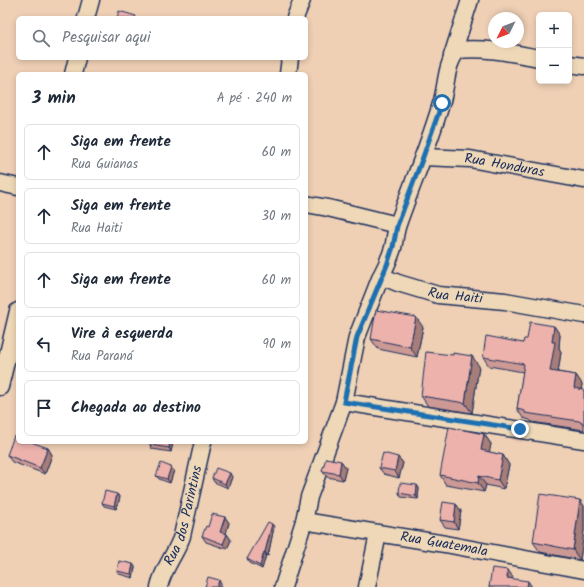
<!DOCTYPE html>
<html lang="pt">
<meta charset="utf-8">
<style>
:root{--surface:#fff;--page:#f2f2f3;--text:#1f2937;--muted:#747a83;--line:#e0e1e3}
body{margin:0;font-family:Kalam,sans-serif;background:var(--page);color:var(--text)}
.controls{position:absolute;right:12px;top:12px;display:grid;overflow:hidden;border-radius:6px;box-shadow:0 2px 6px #0003}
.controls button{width:36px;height:36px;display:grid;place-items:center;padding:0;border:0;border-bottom:1px solid var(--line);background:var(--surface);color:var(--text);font:20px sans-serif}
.compass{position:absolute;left:488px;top:12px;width:36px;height:36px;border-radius:50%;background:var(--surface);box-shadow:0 2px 6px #0003;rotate:228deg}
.stop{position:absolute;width:12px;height:12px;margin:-9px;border:3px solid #1f6fb2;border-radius:50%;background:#fff}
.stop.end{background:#1f6fb2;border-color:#fff;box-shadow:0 1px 4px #0008}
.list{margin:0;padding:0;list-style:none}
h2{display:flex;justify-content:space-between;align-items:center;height:52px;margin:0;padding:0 16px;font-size:17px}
h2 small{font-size:13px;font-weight:400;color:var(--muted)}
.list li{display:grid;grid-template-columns:26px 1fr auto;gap:12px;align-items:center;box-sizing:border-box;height:56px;margin:0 8px 8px;padding:0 8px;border:1px solid var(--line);border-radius:6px}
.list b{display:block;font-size:15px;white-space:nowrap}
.list p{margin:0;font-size:13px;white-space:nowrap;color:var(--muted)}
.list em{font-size:13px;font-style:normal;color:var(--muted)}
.icon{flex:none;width:22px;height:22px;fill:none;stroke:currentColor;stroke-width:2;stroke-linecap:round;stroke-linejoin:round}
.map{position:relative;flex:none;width:584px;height:587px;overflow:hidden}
.search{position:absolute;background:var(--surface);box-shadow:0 2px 6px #0003;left:16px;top:16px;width:292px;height:44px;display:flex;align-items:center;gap:10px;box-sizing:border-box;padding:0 14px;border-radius:6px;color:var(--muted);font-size:15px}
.panel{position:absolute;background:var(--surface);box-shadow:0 2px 6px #0003;left:16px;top:72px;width:292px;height:372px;border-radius:6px}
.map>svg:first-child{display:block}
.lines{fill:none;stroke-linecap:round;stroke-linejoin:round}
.minor-casing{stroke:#1b2f5e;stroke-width:19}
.minor{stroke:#efd8b7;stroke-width:16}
.wall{fill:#cc9994;stroke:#1b2f5e}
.shaded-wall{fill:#a67d78;stroke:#1b2f5e}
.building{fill:#edb2ac;stroke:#1b2f5e}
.route{stroke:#1f6fb2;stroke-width:5}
.labels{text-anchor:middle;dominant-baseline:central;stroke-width:4;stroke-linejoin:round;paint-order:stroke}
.street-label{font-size:14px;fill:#1b2f5e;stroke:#efd8b7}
</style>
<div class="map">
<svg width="584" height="587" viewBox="0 0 584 587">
<rect width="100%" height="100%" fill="#efd0b5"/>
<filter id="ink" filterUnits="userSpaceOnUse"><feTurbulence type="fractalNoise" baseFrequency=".025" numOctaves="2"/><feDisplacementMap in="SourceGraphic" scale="8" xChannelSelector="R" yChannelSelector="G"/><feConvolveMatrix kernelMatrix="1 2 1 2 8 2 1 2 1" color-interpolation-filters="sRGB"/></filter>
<g filter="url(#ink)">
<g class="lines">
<defs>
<g id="minor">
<path d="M86,18L91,0"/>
<path d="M295,18L302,0"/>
<path d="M452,56L470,0"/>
<path id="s1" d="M539,58C512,53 485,47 458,50C445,64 447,86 441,104C429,145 412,184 398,224C395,232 395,240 393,248C390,257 386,267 381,276L398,283L438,295L505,301L584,315"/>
<path d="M569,64L584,66"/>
<path d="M73,74L77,58"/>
<path d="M288,74L290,58"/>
<path id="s2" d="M423,157L470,159L584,180"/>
<path d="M0,183L18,187"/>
<path d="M306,204L328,208L397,225"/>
<path d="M0,387L18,311"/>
<path d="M344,402L584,440"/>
<path id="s3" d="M304,521L445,544L584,570"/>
<path id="s4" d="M159,587C163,568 176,554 182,536L203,442"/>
<path d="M283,587L304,521L309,497L344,402L357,337L381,276"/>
<path d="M367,587L378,534"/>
</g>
</defs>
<use href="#minor" class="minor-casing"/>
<use href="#minor" class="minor"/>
</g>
<path class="wall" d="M554,326L560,335L559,348L561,352L558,372L576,375L582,384L581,390H584V430L532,422L530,420L523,418L517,409L523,372L489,366L483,357L523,343L527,339Z
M423,327L417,357L378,349L371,339Z
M479,366L472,413L428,406L421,396Z
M484,434L491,444L489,452L503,455L509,465L504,489L486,485L484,492L446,485L440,475Z
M173,442L171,452L152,449L150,445Z
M48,448L52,455L45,474L12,462L7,455Z
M398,457L403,463L399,478L384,474L379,468Z
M341,461L346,468L343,480L327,477L322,471Z
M174,470L170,483L159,479L156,476Z
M232,477L228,488L214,482L212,478Z
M419,488L418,499L401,497L399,493Z
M117,494L120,498L116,509L104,506L102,503Z
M580,500L584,506V531L580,560L540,552L533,542Z
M456,504L461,511L458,529L445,527L440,520Z
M225,517L229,523L226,534H227L231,540L227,549L206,542L202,536L208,527Z
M272,524L274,527L268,556L266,555L262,569L250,563L247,559Z
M133,564L135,567L133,578L119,574L117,571Z"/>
<path class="shaded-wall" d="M416,317L423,327L417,357L410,347Z
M554,326L560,335L559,348L561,352L557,380L550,371L552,342Z
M472,356L479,366L472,413L465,403Z
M576,375L582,384L580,398L574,388Z
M484,434L491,444L488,460L481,450Z
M170,442H173L171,452L169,448Z
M48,448L52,455L45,474L40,468Z
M503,455L509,465L504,489L498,480Z
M398,457L403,463L399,478L395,471Z
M341,461L346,468L343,480L339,474Z
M171,467L174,470L170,483L167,479Z
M230,473L232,477L228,488L225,484Z
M479,476L486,485L484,492L478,483Z
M417,485L419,488L418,499L416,496Z
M117,494L120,498L116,509L114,506Z
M580,500L584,506V531L580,560L573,550Z
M456,504L461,511L458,529L454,522Z
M225,517L229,523L224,537L220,532Z
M272,524L274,527L268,556L265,552Z
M227,534L231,540L227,549L223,544Z
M264,552L266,555L262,569L260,566Z
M133,564L135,567L133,578L131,574Z
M508,570L513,577L512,585L507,578Z
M219,580L221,584V587H217Z
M528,581L532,587H527Z"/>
<path class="building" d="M119,11L136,16L135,18H117Z
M376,310L416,317L410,347L371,339Z
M530,322L554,326L552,342H555L550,371L576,375L574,388L584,390V424L579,421L525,413V411L517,409L524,364L483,357L486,336L523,343L524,339H527Z
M426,352L453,355V353L472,356L465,403L421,396Z
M449,427L484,434L481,450L503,455L498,480L479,476L478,483L440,475Z
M14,436L18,437V442H31L48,448L40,468L7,455Z
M150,442H170L169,448L150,445Z
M383,453L398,457L395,471L379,468Z
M326,458L341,461L339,474L322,471Z
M161,463L171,467L167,479L156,476Z
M216,468L230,473L225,484L212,478Z
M400,483L417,485L416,496L399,493Z
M105,491L117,494L114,506L102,503Z
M540,494L580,500L573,550L533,542Z
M443,502L456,504L454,522L440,520Z
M212,514L225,517L220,532L227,534L223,544L202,536L206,526L208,527Z
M268,522L272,524L265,552H264L260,566L247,559Z
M119,561L133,564L131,574L117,571Z
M492,568L508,570L507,578L528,581L527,587H489Z
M208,577L219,580L217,587H205Z"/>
</g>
<g class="lines" filter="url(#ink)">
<path class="route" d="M442,103L423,157L397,226L393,247L387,265L357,337L344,402L520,429"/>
</g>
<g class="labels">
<g class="street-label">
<text stroke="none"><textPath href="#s2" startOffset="82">Rua Honduras</textPath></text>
<text stroke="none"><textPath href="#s1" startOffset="399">Rua Haiti</textPath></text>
<text stroke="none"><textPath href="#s4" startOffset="76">Rua dos Parintins</textPath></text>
<text stroke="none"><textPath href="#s3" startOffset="142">Rua Guatemala</textPath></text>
</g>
</g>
</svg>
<div class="controls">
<button>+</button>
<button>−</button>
</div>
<svg class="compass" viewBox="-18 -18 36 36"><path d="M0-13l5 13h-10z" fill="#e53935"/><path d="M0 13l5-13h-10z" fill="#747a83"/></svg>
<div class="stop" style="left:442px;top:103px"></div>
<div class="stop end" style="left:520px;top:429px"></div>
<div class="search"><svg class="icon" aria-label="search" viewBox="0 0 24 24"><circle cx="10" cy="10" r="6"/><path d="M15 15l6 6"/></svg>Pesquisar aqui</div>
<section class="panel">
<h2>3 min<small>A pé · 240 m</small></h2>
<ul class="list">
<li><svg class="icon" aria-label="ahead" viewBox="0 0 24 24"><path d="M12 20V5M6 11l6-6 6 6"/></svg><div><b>Siga em frente</b><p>Rua Guianas</p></div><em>60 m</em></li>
<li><svg class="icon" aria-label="ahead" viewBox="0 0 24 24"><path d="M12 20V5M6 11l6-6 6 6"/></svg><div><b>Siga em frente</b><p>Rua Haiti</p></div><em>30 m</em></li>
<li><svg class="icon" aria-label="ahead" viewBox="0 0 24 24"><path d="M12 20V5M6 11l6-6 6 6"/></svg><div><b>Siga em frente</b></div><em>60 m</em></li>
<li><svg class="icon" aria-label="left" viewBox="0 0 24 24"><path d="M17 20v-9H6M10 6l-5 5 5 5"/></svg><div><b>Vire à esquerda</b><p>Rua Paraná</p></div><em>90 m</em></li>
<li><svg class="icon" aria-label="arrive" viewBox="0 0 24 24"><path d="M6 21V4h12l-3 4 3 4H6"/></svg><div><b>Chegada ao destino</b></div></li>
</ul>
</section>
</div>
